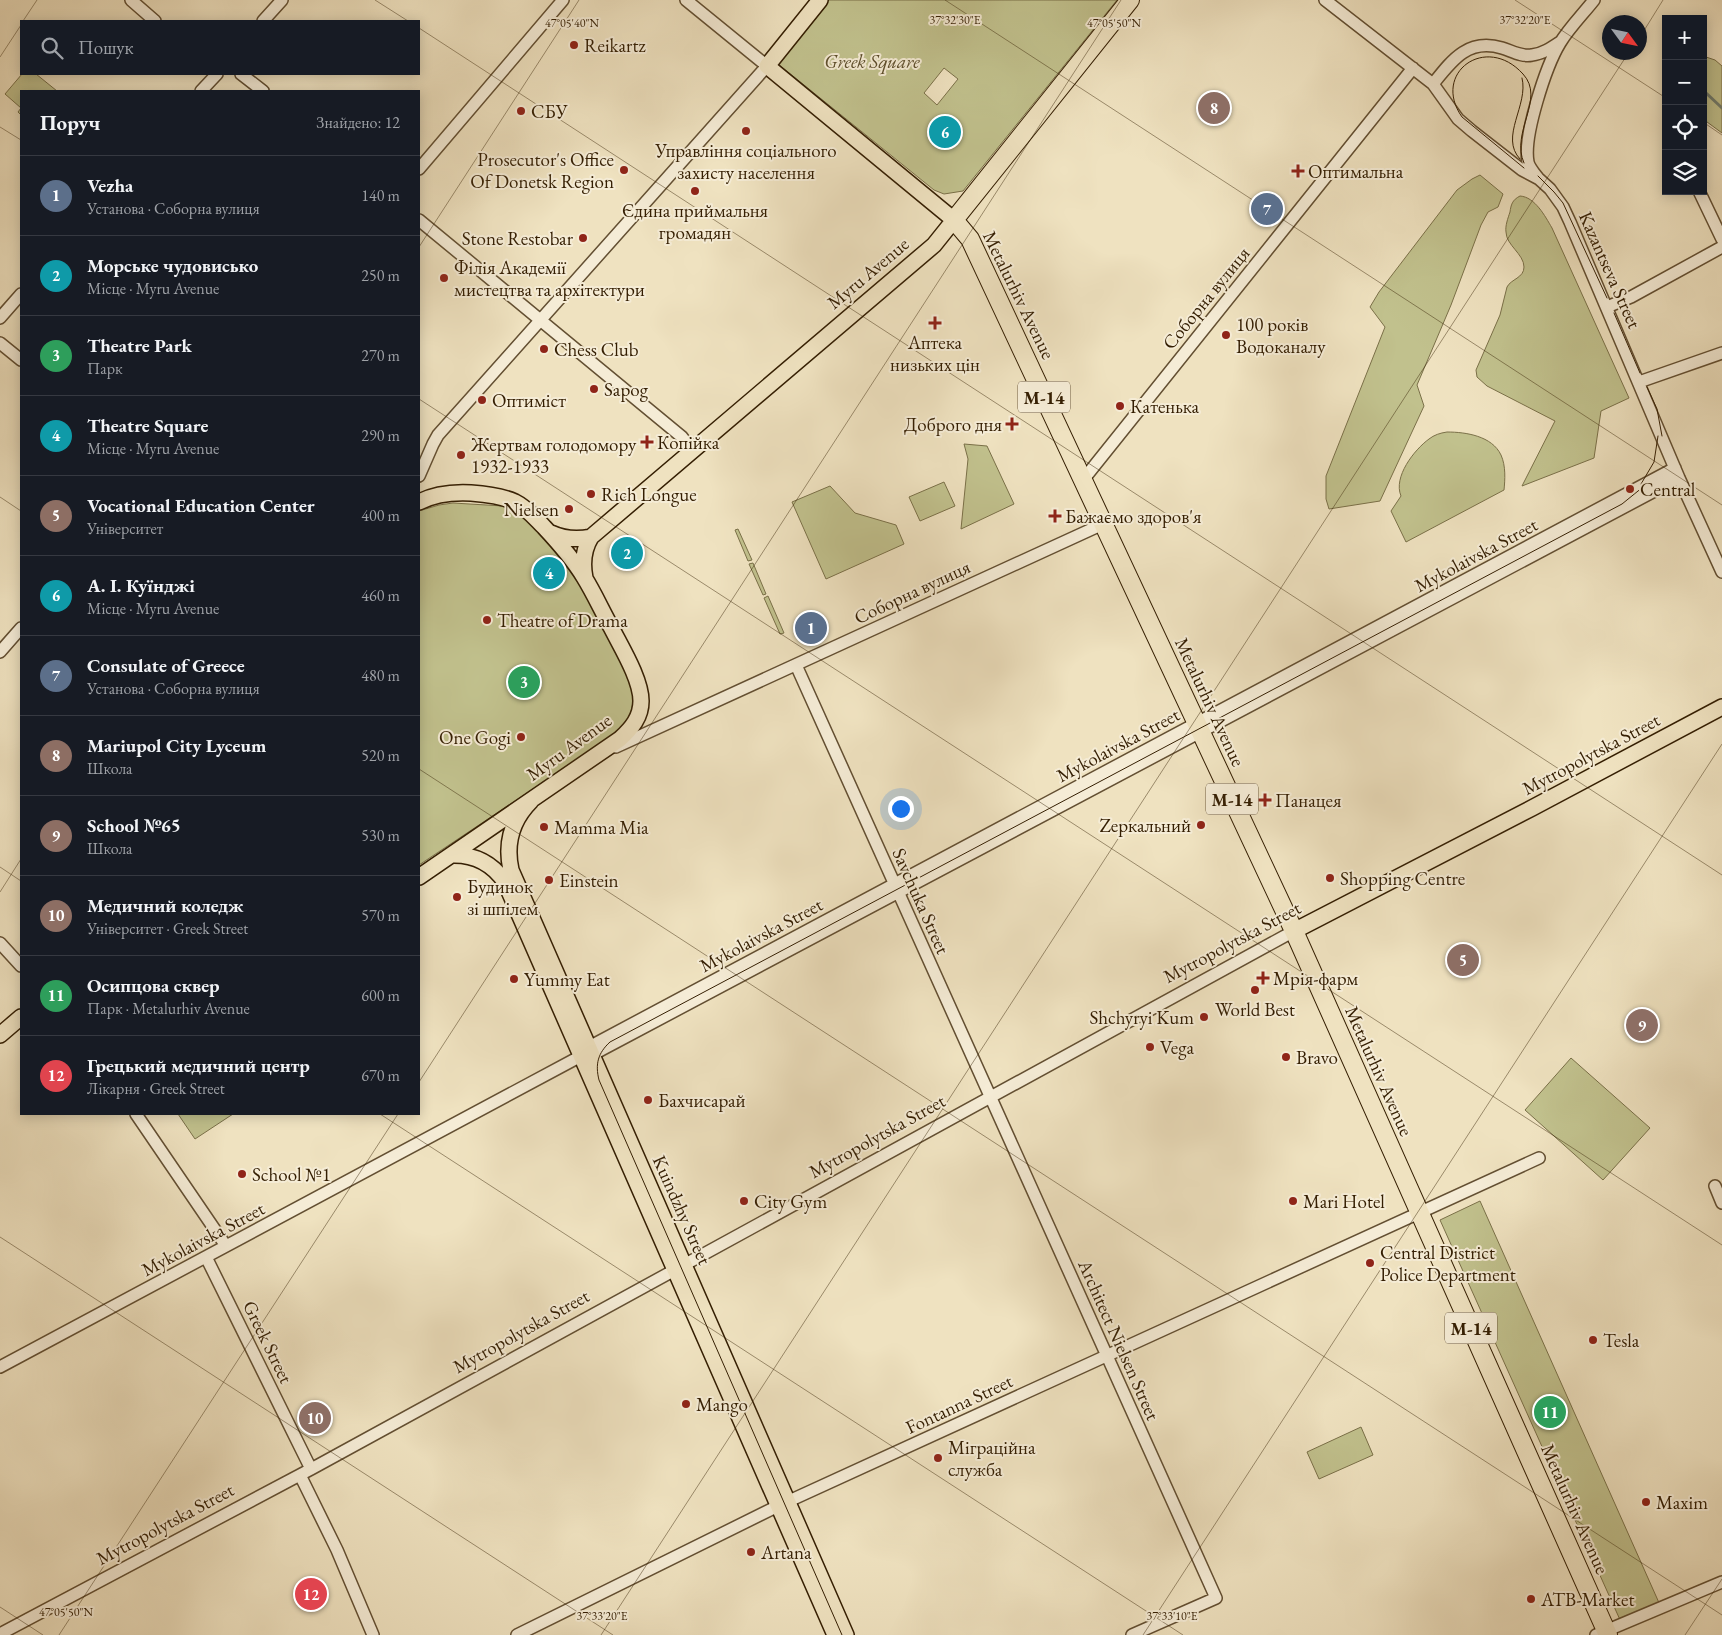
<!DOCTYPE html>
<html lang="uk">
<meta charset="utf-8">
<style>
:root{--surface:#171b24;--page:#20242c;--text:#f1f3f6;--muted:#9ea1a6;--line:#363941;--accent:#c59692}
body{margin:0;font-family:"EB Garamond",serif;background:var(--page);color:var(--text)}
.controls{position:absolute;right:15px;top:15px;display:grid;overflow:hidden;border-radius:0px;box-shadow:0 2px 12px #0003}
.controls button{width:45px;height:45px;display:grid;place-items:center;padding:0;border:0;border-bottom:1px solid var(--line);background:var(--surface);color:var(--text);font:25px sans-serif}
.compass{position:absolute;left:1602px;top:15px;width:45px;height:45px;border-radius:50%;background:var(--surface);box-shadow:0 2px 12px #0003;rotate:123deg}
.you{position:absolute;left:900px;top:808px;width:18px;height:18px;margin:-12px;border:4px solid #fff;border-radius:50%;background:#1a73e8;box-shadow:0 0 0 8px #1a73e833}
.badge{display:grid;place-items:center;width:32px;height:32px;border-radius:50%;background:var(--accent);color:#fff;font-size:16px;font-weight:700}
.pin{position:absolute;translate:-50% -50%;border:2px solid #fff;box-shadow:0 1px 5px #0006}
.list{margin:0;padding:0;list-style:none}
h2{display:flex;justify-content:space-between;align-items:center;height:65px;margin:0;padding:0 20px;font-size:21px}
h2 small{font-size:16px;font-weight:400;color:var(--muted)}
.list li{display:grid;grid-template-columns:32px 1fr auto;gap:15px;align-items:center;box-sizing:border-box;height:80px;padding:0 20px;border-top:1px solid var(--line)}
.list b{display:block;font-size:19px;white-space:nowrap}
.list p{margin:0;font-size:16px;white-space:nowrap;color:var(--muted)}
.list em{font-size:16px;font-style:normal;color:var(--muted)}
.icon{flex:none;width:28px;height:28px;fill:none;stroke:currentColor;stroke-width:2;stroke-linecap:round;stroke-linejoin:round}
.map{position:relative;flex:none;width:1722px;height:1635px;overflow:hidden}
.search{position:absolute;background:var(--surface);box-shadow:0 2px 12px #0003;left:20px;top:20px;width:400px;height:55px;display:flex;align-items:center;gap:12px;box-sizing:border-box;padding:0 18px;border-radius:0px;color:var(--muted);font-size:19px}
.panel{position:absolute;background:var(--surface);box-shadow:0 2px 12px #0003;left:20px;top:90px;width:400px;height:1025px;border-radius:0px}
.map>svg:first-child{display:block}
.green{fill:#c1c18d;stroke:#7a7048;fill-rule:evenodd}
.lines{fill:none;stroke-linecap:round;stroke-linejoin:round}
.stream{stroke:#727d6f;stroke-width:3}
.minor-casing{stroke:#634f32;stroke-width:14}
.major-casing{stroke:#341e02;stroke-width:18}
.highway-casing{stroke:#341e02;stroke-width:20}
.minor{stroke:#f5ecd6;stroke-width:11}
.major{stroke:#efe2c0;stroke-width:15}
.highway{stroke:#efe2c0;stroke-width:18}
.tram{stroke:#341e02;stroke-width:1}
.ticks{fill:none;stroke:#341e02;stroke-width:1;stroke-opacity:0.45}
.poi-dot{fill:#8f2418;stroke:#f5ecd6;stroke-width:2}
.labels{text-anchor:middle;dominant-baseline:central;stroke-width:4;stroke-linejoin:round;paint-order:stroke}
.shield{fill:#f5ecd6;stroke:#6e5c42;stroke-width:1}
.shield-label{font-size:18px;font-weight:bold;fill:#341e02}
.poi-label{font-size:19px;fill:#341e02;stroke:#f5ecd6;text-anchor:start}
.park-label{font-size:19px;font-style:italic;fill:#5e4f2c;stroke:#f5ecd6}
.street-label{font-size:19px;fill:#341e02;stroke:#f5ecd6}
.ticks-label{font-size:12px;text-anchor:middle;fill:#341e02;stroke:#f5ecd6;stroke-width:4;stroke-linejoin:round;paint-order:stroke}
</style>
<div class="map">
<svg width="1722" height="1635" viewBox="0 0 1722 1635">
<rect width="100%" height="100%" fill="#efe2c0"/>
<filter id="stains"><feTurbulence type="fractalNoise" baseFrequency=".004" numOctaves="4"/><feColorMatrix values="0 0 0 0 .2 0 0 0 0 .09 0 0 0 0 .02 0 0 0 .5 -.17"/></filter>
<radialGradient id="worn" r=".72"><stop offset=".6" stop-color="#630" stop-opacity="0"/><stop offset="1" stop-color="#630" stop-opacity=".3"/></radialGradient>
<path class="green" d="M829,0H1117L963,191L944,194L934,190L778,64ZM944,68L958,79L937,105L924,93Z
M1703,56L1715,60L1722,66V133L1703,119Z
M22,74H36L57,91H21V115L18,112L21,108L5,94Z
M1480,175L1503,194L1498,207L1488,212L1481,225L1451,305L1417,385L1424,406L1380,501L1329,509L1326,499V476L1385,327L1370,307L1379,292L1457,190L1472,179Z
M1520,196C1535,197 1545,216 1552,228L1629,398L1601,411L1594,458L1522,486L1555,421L1487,386L1477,377L1476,370L1500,315L1507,287C1511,279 1524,278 1524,267C1524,254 1506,245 1506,232C1505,226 1508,218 1510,212C1511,205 1512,200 1520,196Z
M1447,432C1466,432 1492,436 1501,455C1506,466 1505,480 1504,490L1406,542L1391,511L1401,496C1393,477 1414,450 1429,439C1434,435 1440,433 1447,432Z
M964,444L987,446L1014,504L961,529L968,459Z
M944,482L955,506L920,521L909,497Z
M830,486L855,513L896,525L904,544L826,579L792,502Z
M453,503L503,506L519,512L557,551L581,583L628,676L632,688L633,701L631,713L625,723L617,733L419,865V511L439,505Z
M738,529L752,560L748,561L735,530Z
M753,563L766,594L763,595L749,564Z
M768,596L784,633L780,634L764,598Z
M1571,1058L1650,1128L1603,1180L1525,1110Z
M178,1114H233L195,1139Z
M1480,1201L1660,1605L1621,1622L1440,1220Z
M1361,1427L1373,1455L1319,1479L1307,1452Z"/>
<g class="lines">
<path class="stream" d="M1705,92L1722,108"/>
<defs>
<path id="minor" d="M131,0L155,21
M1325,0L1433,84L1458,119L1472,131L1522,170L1539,179L1550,189L1563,207L1570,222L1679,478L1722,572
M263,21L282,0
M241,74L263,91
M1433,84C1452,60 1468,38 1502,48C1512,51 1521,57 1532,55C1542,54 1551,48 1560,42
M201,91L217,74
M419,169L563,0
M1538,178C1535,174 1529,167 1528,162C1523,136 1546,66 1560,43C1569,28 1583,14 1594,0
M1699,191L1722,239
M419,220L682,437L692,450
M1607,307L1631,297L1722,247
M0,318L21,294
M0,343L21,360
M1639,382L1722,353
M419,476L433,444L438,435L767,66L686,0
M1083,480L1413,68
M0,652L21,628
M796,665L1216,1598L1132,1635
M616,747L1103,524
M0,943L21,966
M585,1056L592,1055L603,1049L1679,478
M136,1114L226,1246
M1715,1186L1722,1203
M206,1257L311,1469
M0,1367L581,1056L589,1047L1675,468
M300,1475L337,1550L373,1635
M0,1634L313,1468L1294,931
M517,1635L778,1506L1539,1158
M1596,1635L1722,1582"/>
<path id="major" d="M419,502C435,494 453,492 471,493C485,494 502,496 515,502C527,508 535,518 544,527C558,542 573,559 584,577C594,593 602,611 611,627C621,647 641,679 641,701C641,717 632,728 620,739L419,877
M551,533C564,539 577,540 591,537
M585,578C582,563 583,550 591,537L934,245L954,220L767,66L820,0
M531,801C512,820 505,843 511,870L846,1635
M451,855C474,854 492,863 505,882L835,1635
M1294,931L1532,808L1722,707
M0,1035L21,1017"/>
<path id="highway" d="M1130,0L954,220L970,239L1294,931L1608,1635"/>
</defs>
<use href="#minor" class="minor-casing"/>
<use href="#major" class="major-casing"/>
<use href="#highway" class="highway-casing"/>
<use href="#minor" class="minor"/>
<use href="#major" class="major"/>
<use href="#highway" class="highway"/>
<path class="tram" d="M1520,159C1499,137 1529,105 1522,78
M1524,163C1510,132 1546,99 1523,74C1486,33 1431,73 1462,117L1524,168
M1538,176L1554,192L1563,203L1607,298
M1614,313L1640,373
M1647,387L1657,409L1662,436
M1641,484L1654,462L1658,436
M842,1635L599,1080C595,1064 598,1053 610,1042L1622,504L1643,487"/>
</g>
<path class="ticks" d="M375,0L408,21M945,0L1722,505M1515,0L1666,98M23,21L37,0M419,28L1722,875M1640,37L1663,0M0,57L21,25M1703,122L1722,135M0,127L21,140M419,247L579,0M419,399L1722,1245M0,497L21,511M419,769L1722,1615M0,867L21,881M0,892L21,859M419,1082L1121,0M380,1114L1183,1635M0,1237L613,1635M0,1607L43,1635M59,1635L398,1114M601,1635L1629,52M1143,1635L1722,744M1685,1635L1722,1579"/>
<g class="poi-dot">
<circle cx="574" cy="45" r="5"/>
<circle cx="521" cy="111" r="5"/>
<circle cx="746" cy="131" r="5"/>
<circle cx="624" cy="170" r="5"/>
<path d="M1295.5 163.5h5v5h5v5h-5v5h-5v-5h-5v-5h5z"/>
<circle cx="695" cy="191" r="5"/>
<circle cx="583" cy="238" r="5"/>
<circle cx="444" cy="278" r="5"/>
<path d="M932.5 315.5h5v5h5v5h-5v5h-5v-5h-5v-5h5z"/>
<circle cx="1226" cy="335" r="5"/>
<circle cx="544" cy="349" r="5"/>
<circle cx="594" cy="389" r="5"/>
<circle cx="482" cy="400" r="5"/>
<circle cx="1120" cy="406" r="5"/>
<path d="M1009.5 416.5h5v5h5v5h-5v5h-5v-5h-5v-5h5z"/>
<path d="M644.5 434.5h5v5h5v5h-5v5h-5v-5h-5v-5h5z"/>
<circle cx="461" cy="455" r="5"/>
<circle cx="1630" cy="489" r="5"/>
<circle cx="591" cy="494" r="5"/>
<circle cx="569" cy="509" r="5"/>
<path d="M1052.5 508.5h5v5h5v5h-5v5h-5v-5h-5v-5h5z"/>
<circle cx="487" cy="620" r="5"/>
<circle cx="521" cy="737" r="5"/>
<path d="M1262.5 792.5h5v5h5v5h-5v5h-5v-5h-5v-5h5z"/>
<circle cx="1201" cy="825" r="5"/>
<circle cx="544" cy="827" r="5"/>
<circle cx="1330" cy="878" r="5"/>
<circle cx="549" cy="880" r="5"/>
<circle cx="457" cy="897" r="5"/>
<path d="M1260.5 970.5h5v5h5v5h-5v5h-5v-5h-5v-5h5z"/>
<circle cx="514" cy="979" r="5"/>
<circle cx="1255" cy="990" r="5"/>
<circle cx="1204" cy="1017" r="5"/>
<circle cx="1150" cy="1047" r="5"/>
<circle cx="1286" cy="1057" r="5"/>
<circle cx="648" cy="1100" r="5"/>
<circle cx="242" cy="1174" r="5"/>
<circle cx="744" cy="1201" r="5"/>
<circle cx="1293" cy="1201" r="5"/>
<circle cx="1370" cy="1263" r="5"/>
<circle cx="1593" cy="1340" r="5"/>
<circle cx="686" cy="1404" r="5"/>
<circle cx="938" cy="1458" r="5"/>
<circle cx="1646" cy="1502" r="5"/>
<circle cx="751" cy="1552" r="5"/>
<circle cx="1531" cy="1599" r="5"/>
</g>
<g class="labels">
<g class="shield">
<rect x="1018" y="381.5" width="52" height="31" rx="4"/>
<rect x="1206" y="783.5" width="52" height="31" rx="4"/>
<rect x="1445" y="1312.5" width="52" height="31" rx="4"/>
</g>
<g class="shield-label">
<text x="1044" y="397">М-14</text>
<text x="1232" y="799">М-14</text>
<text x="1471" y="1328">М-14</text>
</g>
<g class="poi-label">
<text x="584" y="45">Reikartz</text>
<text x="531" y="111">СБУ</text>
<text x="746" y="150" text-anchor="middle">Управління соціального<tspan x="746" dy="22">захисту населення</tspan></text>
<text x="614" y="159" text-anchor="end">Prosecutor's Office<tspan x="614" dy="22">Of Donetsk Region</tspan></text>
<text x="1308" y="171">Оптимальна</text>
<text x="695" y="210" text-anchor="middle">Єдина приймальня<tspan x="695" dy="22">громадян</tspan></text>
<text x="573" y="238" text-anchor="end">Stone Restobar</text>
<text x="454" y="267">Філія Академії<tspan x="454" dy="22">мистецтва та архітектури</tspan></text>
<text x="1236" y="324">100 років<tspan x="1236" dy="22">Водоканалу</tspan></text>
<text x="935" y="342" text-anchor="middle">Аптека<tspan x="935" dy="22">низьких цін</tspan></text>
<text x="554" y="349">Chess Club</text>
<text x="604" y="389">Sapog</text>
<text x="492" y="400">Оптиміст</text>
<text x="1130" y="406">Катенька</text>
<text x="1002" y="424" text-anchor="end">Доброго дня</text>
<text x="657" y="442">Копійка</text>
<text x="471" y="444">Жертвам голодомору<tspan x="471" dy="22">1932-1933</tspan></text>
<text x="1640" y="489">Central</text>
<text x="601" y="494">Rich Longue</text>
<text x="559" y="509" text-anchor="end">Nielsen</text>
<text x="1065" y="516">Бажаємо здоров'я</text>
<text x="497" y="620">Theatre of Drama</text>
<text x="511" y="737" text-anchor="end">One Gogi</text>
<text x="1275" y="800">Панацея</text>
<text x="1191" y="825" text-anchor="end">Zеркальний</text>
<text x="554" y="827">Mamma Mia</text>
<text x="1340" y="878">Shopping Centre</text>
<text x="559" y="880">Einstein</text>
<text x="467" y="886">Будинок<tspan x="467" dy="22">зі шпілем</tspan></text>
<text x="1273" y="978">Мрія-фарм</text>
<text x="524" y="979">Yummy Eat</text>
<text x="1255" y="1009" text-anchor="middle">World Best</text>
<text x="1194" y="1017" text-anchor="end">Shchyryi Kum</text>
<text x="1160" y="1047">Vega</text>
<text x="1296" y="1057">Bravo</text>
<text x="658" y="1100">Бахчисарай</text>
<text x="252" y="1174">School №1</text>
<text x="754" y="1201">City Gym</text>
<text x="1303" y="1201">Mari Hotel</text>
<text x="1380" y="1252">Central District<tspan x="1380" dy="22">Police Department</tspan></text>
<text x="1603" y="1340">Tesla</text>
<text x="696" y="1404">Mango</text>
<text x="948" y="1447">Міграційна<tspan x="948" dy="22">служба</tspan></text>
<text x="1656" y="1502">Maxim</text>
<text x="761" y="1552">Artana</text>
<text x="1541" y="1599">ATB-Market</text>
</g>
<g class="park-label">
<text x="872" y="61">Greek Square</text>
</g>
<g class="street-label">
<text transform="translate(1610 270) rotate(66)">Kazantseva Street</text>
<text transform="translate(868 273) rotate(-40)">Myru Avenue</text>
<text transform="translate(1019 295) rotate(64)">Metalurhiv Avenue</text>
<text transform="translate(1206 298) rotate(-51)">Соборна вулиця</text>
<text transform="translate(1476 555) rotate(-28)">Mykolaivska Street</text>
<text transform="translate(912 592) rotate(-25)">Соборна вулиця</text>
<text transform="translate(1210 702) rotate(65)">Metalurhiv Avenue</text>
<text transform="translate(1118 745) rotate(-28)">Mykolaivska Street</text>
<text transform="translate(569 747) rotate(-36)">Myru Avenue</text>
<text transform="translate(1591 754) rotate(-28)">Mytropolytska Street</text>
<text transform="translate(921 901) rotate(66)">Savchuka Street</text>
<text transform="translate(761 935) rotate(-28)">Mykolaivska Street</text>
<text transform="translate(1232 942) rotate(-28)">Mytropolytska Street</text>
<text transform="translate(1379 1071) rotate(66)">Metalurhiv Avenue</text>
<text transform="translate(877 1136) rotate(-29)">Mytropolytska Street</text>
<text transform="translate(682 1210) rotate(66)">Kuindzhy Street</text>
<text transform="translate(203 1239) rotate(-28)">Mykolaivska Street</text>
<text transform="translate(521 1331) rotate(-29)">Mytropolytska Street</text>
<text transform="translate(1119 1340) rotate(66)">Architect Nielsen Street</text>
<text transform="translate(268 1342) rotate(64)">Greek Street</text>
<text transform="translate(959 1404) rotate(-25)">Fontanna Street</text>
<text transform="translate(1575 1509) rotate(66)">Metalurhiv Avenue</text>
<text transform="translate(165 1524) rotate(-28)">Mytropolytska Street</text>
</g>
</g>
<g class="ticks-label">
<text x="955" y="24">37°32'30"E</text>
<text x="1525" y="24">37°32'20"E</text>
<text x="572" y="27">47°05'40"N</text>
<text x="1114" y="27">47°05'50"N</text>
<text x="66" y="1616">47°05'50"N</text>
<text x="602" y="1620">37°33'20"E</text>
<text x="1172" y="1620">37°33'10"E</text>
</g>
<rect width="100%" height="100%" filter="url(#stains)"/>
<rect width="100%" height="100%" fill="url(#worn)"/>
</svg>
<div class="controls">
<button>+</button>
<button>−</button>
<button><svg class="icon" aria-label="locate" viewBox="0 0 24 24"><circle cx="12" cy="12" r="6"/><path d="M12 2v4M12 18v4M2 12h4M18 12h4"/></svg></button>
<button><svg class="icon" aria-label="layers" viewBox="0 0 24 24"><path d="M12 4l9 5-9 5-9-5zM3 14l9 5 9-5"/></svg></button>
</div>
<svg class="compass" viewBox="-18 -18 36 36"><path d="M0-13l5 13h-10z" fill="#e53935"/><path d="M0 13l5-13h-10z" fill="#9ea1a6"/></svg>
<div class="you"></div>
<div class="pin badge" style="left:811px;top:628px;background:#5c6f8a">1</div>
<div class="pin badge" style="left:627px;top:553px;background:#0f9aa8">2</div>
<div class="pin badge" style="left:524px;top:682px;background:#2e9e5b">3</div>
<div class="pin badge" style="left:549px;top:573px;background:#0f9aa8">4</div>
<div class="pin badge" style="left:1463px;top:960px;background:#8d6e63">5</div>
<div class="pin badge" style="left:945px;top:132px;background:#0f9aa8">6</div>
<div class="pin badge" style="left:1267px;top:209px;background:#5c6f8a">7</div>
<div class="pin badge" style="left:1214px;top:108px;background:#8d6e63">8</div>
<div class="pin badge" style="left:1642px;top:1025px;background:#8d6e63">9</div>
<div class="pin badge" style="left:315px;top:1418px;background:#8d6e63">10</div>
<div class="pin badge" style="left:1550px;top:1412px;background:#2e9e5b">11</div>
<div class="pin badge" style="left:311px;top:1594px;background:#e0444e">12</div>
<div class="search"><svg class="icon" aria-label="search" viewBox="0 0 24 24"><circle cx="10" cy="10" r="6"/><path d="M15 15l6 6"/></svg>Пошук</div>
<section class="panel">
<h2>Поруч<small>Знайдено: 12</small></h2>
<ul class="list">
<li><span class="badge" style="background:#5c6f8a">1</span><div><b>Vezha</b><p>Установа · Соборна вулиця</p></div><em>140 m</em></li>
<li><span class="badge" style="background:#0f9aa8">2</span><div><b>Морське чудовисько</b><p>Місце · Myru Avenue</p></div><em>250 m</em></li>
<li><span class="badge" style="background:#2e9e5b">3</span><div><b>Theatre Park</b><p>Парк</p></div><em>270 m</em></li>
<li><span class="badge" style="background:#0f9aa8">4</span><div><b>Theatre Square</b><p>Місце · Myru Avenue</p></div><em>290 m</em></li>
<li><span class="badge" style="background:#8d6e63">5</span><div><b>Vocational Education Center</b><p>Університет</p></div><em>400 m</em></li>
<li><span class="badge" style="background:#0f9aa8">6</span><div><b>А. І. Куїнджі</b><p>Місце · Myru Avenue</p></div><em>460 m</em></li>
<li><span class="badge" style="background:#5c6f8a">7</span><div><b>Consulate of Greece</b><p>Установа · Соборна вулиця</p></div><em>480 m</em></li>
<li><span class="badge" style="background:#8d6e63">8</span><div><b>Mariupol City Lyceum</b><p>Школа</p></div><em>520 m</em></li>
<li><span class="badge" style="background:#8d6e63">9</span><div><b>School №65</b><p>Школа</p></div><em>530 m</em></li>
<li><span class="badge" style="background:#8d6e63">10</span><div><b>Медичний коледж</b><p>Університет · Greek Street</p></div><em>570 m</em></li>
<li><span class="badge" style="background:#2e9e5b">11</span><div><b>Осипцова сквер</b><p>Парк · Metalurhiv Avenue</p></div><em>600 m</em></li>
<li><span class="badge" style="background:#e0444e">12</span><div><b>Грецький медичний центр</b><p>Лікарня · Greek Street</p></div><em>670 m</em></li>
</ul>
</section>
</div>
